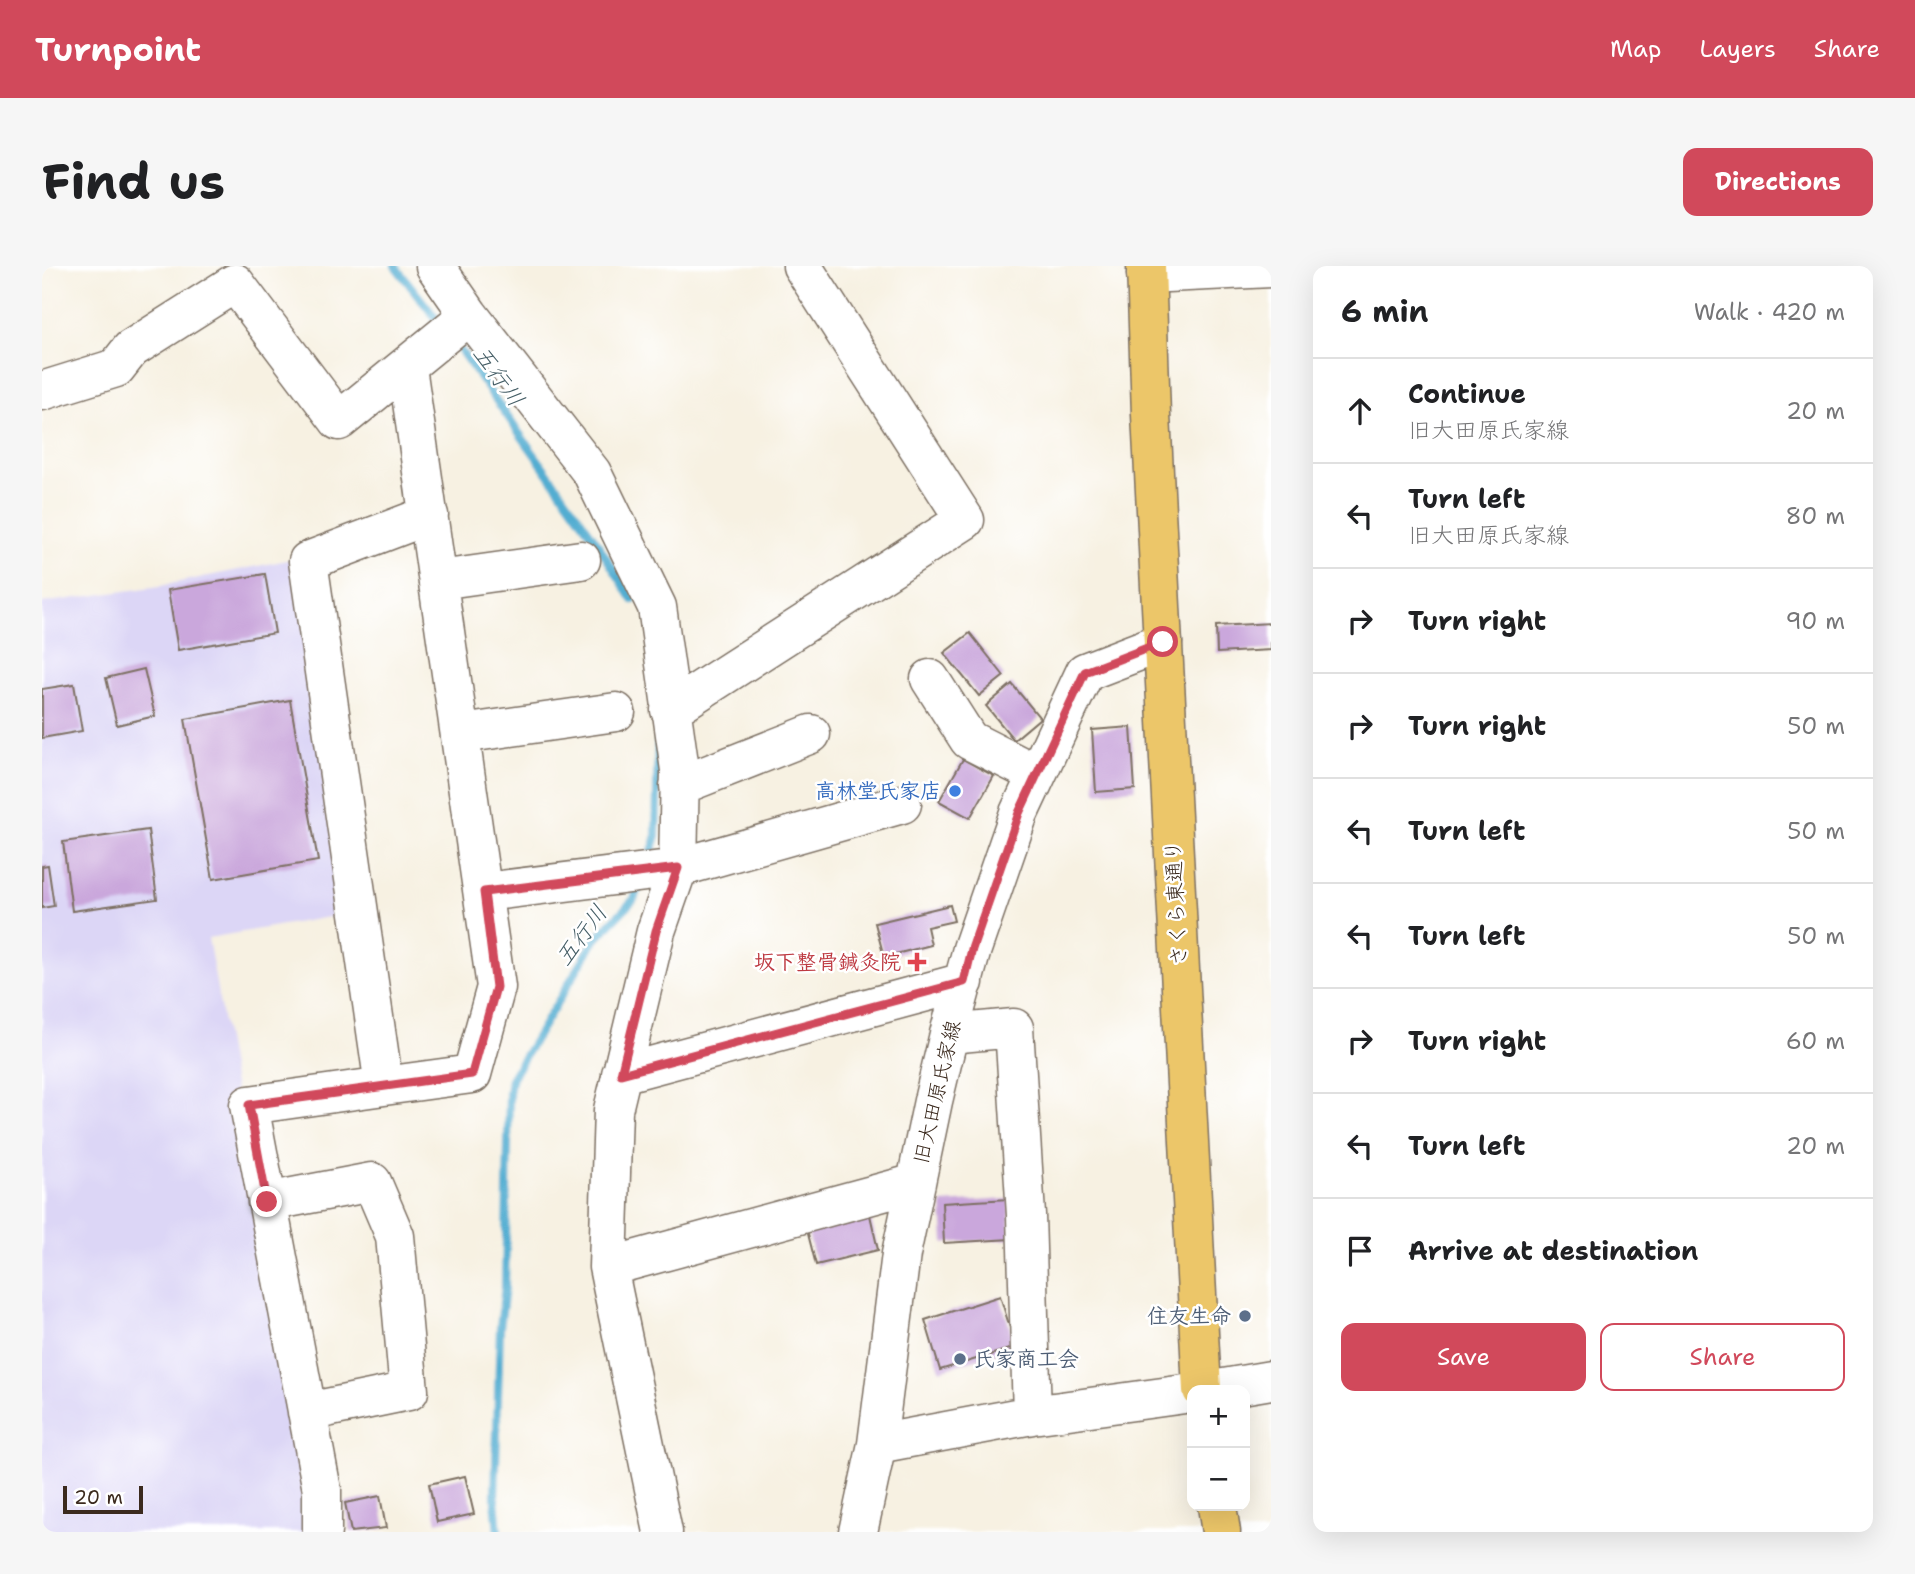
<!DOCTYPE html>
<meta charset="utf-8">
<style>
:root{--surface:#fff;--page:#f6f6f6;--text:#202124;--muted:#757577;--line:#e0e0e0;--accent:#d1495b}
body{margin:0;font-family:"Shantell Sans","Klee One",sans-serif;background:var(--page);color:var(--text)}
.controls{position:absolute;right:21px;bottom:21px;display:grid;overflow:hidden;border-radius:14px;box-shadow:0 7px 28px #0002}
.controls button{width:63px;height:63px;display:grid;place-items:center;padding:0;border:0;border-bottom:2px solid var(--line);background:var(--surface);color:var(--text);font:35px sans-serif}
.scale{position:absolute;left:21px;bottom:18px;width:80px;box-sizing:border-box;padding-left:7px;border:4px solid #3b2a1e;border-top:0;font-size:19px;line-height:24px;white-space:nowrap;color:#3b2a1e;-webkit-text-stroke:5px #fff;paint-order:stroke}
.stop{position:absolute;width:21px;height:21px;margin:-16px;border:5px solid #d1495b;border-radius:50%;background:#fff}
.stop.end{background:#d1495b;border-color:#fff;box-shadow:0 2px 7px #0008}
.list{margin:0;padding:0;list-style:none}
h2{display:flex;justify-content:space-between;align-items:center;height:91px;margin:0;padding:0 28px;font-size:30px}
h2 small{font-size:23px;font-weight:400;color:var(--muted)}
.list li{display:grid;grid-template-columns:46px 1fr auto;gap:21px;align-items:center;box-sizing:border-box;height:105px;padding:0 28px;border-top:2px solid var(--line)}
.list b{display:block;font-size:26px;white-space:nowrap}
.list p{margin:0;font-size:23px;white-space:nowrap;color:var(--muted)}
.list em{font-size:23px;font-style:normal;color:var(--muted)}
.actions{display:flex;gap:14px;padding:21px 28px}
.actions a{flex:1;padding:16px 0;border:2px solid var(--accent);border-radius:14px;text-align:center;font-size:24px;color:var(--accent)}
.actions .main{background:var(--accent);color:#fff}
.icon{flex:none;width:38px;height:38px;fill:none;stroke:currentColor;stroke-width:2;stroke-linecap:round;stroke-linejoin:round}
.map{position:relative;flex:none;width:1229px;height:1266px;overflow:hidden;border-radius:14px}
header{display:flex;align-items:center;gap:42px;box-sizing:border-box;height:98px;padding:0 35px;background:var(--accent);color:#fff}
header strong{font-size:33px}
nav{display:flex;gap:38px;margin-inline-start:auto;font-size:24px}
.intro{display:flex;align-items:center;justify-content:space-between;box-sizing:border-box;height:168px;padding:0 42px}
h1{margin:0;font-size:49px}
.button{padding:18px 32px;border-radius:14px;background:var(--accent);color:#fff;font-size:24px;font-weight:700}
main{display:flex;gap:42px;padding:0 42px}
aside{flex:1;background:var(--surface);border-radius:14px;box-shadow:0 7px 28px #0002}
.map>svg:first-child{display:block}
.built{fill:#dcd6f6}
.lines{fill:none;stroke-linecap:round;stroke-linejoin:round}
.stream{stroke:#53add1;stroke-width:8}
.building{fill:#caa7dc}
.minor-casing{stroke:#7d7063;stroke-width:41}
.major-casing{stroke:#7d7063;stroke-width:41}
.minor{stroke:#fff;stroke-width:38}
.major{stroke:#ecc669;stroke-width:38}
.route{stroke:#d1495b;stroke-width:9}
.shop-dot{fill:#3f7fe0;stroke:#fff;stroke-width:2.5}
.health-dot{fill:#e0444e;stroke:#fff;stroke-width:2.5}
.service-dot{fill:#5c6f8a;stroke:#fff;stroke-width:2.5}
.labels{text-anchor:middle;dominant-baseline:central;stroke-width:5;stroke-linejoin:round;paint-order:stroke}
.shop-label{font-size:21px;font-weight:bold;fill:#366cbe;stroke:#fff;text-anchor:end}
.street-label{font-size:21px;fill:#3b2a1e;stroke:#fff}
.health-label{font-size:21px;font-weight:bold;fill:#be3a42;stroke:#fff;text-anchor:end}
.service-label{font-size:21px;font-weight:bold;fill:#4e5e75;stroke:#fff;text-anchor:end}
.water-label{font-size:23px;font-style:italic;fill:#455e66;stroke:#fff}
</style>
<header>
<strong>Turnpoint</strong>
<nav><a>Map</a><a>Layers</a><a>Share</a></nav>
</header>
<div class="intro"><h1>Find us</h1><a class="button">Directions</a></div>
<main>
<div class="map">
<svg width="1229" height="1266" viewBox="0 0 1229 1266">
<rect width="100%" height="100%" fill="#fff"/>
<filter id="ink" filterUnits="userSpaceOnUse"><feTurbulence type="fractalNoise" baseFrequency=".0143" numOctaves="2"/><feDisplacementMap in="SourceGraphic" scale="14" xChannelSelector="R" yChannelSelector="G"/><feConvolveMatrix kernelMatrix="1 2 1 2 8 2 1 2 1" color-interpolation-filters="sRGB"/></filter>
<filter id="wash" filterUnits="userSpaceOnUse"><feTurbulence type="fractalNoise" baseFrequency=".00686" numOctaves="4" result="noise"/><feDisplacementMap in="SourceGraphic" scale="28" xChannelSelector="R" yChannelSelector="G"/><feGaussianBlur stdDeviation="1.57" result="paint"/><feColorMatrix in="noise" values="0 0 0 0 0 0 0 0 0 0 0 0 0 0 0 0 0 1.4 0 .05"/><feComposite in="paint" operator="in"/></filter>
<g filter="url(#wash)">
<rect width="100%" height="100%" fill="#f7f1e2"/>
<path class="built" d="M255,292L305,648L166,672L267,1240L268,1266H0V337L118,320Z"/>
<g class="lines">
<path class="stream" d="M353,0L399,59
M411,74L552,272L591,334
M606,596L614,573L616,474
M456,1266L453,1233L458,1061L463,1021L467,828L469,813L553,674L592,633L598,618"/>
</g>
<g id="blocks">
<path class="building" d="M223,308L233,367L136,384L126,324Z
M1229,357V384L1175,387L1174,360Z
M928,367L962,410L937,430L902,387Z
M102,403L113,450L75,459L64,412Z
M32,418L40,465L0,472V423Z
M970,418L998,452L972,474L944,440Z
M248,434L276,595L171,613L143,453Z
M1089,461L1093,523L1054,526L1050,464Z
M921,493L952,510L928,552L897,535Z
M106,564L115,633L30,645L21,576Z
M6,599L12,640L0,642V600Z
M908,639L912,655L885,661L889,679L842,691L833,657Z
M967,933L969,973L902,977L900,937Z
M828,949L836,984L774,999L765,964Z
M958,1030L974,1081L898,1104L883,1054Z
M423,1210L432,1248L395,1256L387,1218Z
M338,1230L344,1262L309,1266L303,1237Z"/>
</g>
</g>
<g filter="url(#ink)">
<use href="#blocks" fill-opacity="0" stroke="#7d7063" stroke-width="2"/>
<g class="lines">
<defs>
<path id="minor" d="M393,0L427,49L550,207L615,341L638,504L636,602L614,665L571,844L566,1001L621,1266
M1104,8L1229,2
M0,125L74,102L89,83L193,17L297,155L427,49
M397,314L539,294
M888,413L927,474L994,508
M628,444L923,254L760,0
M419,468L574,446
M637,520L769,468
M442,626L636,602L860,538
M907,768L972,762L984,949L990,1149
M579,808L922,716
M342,820L430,808L454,721L365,101
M225,936L330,916L353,970L367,1125L265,1146
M566,1001L874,917
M1170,1124L1229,1114
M835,1178L990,1149L1150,1127
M280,1266V1224L207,839L342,820L266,295L387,249
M816,1266L835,1178L859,988L891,835L907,768L930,683L977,547L1043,406L1121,376"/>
<path id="major" d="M1104,0L1109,149L1160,1124
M1175,1240L1179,1266"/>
</defs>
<use href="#minor" class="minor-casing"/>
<use href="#major" class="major-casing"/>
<use href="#minor" class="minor"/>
<use href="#major" class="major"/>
</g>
</g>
<g class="lines" filter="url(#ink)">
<path class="route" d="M225,936L207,839L430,808L454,721L442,626L636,602L614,665L579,808L922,716L930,683L977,547L1043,406L1121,376"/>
</g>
<circle class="shop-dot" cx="913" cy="525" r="7"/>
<path class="health-dot" d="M871.5 685.5h7v7h7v7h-7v7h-7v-7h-7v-7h7z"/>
<g class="service-dot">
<circle cx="1203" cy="1050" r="7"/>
<circle cx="918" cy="1093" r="7"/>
</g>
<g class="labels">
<g class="shop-label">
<text x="899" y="525">高林堂氏家店</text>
</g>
<g class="street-label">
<text transform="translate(1134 637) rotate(-93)">さくら東通り</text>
<text transform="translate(895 826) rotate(-77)">旧大田原氏家線</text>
</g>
<g class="health-label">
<text x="859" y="696">坂下整骨鍼灸院</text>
</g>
<g class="service-label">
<text x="1189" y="1050">住友生命</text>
<text x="932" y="1093" text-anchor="start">氏家商工会</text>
</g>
<g class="water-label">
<text transform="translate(457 110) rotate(54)">五行川</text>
<text transform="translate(539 669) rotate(-53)">五行川</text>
</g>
</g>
</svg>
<div class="controls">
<button>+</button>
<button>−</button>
</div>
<div class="scale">20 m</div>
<div class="stop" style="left:1121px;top:376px"></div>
<div class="stop end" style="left:225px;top:936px"></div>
</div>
<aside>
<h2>6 min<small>Walk · 420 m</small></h2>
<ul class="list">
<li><svg class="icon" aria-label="ahead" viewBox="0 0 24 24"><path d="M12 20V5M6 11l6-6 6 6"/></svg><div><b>Continue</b><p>旧大田原氏家線</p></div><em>20 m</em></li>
<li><svg class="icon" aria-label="left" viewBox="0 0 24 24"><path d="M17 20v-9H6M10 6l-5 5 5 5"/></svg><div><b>Turn left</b><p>旧大田原氏家線</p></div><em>80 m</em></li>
<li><svg class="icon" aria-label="right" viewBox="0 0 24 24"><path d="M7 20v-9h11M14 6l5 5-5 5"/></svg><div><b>Turn right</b></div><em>90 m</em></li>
<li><svg class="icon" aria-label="right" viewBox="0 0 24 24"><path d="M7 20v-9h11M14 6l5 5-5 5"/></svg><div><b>Turn right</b></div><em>50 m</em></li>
<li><svg class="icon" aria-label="left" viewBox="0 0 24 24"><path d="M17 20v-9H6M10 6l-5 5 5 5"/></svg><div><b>Turn left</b></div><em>50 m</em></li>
<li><svg class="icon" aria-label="left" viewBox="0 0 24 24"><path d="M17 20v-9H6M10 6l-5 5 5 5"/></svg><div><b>Turn left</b></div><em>50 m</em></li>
<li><svg class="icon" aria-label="right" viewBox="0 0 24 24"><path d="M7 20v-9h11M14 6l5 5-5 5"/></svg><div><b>Turn right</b></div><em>60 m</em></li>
<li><svg class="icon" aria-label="left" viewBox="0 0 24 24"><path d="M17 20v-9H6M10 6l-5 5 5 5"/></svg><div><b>Turn left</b></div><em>20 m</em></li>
<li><svg class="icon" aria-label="arrive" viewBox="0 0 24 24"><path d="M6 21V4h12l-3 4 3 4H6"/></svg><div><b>Arrive at destination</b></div></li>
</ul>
<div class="actions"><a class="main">Save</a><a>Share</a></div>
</aside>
</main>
